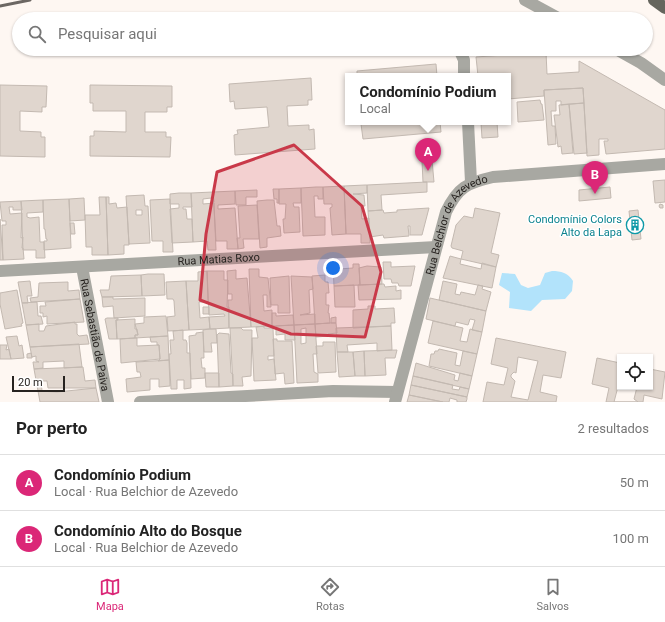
<!DOCTYPE html>
<html lang="pt">
<meta charset="utf-8">
<style>
:root{--surface:#fff;--page:#f2f2f2;--text:#222;--muted:#767676;--line:#e0e0e0;--accent:#db2777}
body{margin:0;font-family:Roboto,sans-serif;background:var(--page);color:var(--text)}
.controls{position:absolute;right:12px;bottom:12px;display:grid;overflow:hidden;border-radius:0px;box-shadow:0 1px 3px #0004}
.controls button{width:36px;height:36px;display:grid;place-items:center;padding:0;border:0;border-bottom:1px solid var(--line);background:var(--surface);color:var(--text);font:20px sans-serif}
.scale{position:absolute;left:12px;bottom:10px;width:53px;box-sizing:border-box;padding-left:4px;border:2px solid #272320;border-top:0;font-size:11px;line-height:14px;white-space:nowrap;color:#272320;-webkit-text-stroke:3px #fff;paint-order:stroke}
.you{position:absolute;left:333px;top:268px;width:14px;height:14px;margin:-10px;border:3px solid #fff;border-radius:50%;background:#1a73e8;box-shadow:0 0 0 6px #1a73e833}
.badge{display:grid;place-items:center;width:26px;height:26px;border-radius:50%;background:var(--accent);color:#fff;font-size:13px;font-weight:700}
.pin{position:absolute;translate:-50% -33px;filter:drop-shadow(0 1px 2px #0008)}
.pin::after{content:'';position:absolute;top:21px;width:14px;height:12px;background:inherit;clip-path:polygon(0 0,100% 0,50% 100%)}
.popup{position:absolute;left:345px;top:73px;width:166px;height:52px;box-sizing:border-box;display:grid;place-content:center;border-radius:0px;background:var(--surface);filter:drop-shadow(0 1px 3px #0005);font-size:13px;white-space:nowrap;color:var(--muted)}
.popup b{font-size:15px;color:var(--text)}
.popup::after{content:'';position:absolute;left:50%;top:100%;margin-left:-8px;border:8px solid transparent;border-top-color:var(--surface)}
.list{margin:0;padding:0;list-style:none}
h2{display:flex;justify-content:space-between;align-items:center;height:52px;margin:0;padding:0 16px;font-size:17px}
h2 small{font-size:13px;font-weight:400;color:var(--muted)}
.list li{display:grid;grid-template-columns:26px 1fr auto;gap:12px;align-items:center;box-sizing:border-box;height:56px;padding:0 16px;border-top:1px solid var(--line)}
.list b{display:block;font-size:15px;white-space:nowrap}
.list p{margin:0;font-size:13px;white-space:nowrap;color:var(--muted)}
.list em{font-size:13px;font-style:normal;color:var(--muted)}
.icon{flex:none;width:22px;height:22px;fill:none;stroke:currentColor;stroke-width:2;stroke-linecap:round;stroke-linejoin:round}
.map{position:relative;flex:none;width:665px;height:402px;overflow:hidden}
.search{position:absolute;background:var(--surface);box-shadow:0 1px 3px #0004;left:12px;right:12px;top:12px;height:44px;display:flex;align-items:center;gap:10px;box-sizing:border-box;padding:0 14px;border-radius:22px;color:var(--muted);font-size:15px}
.sheet{height:164px;background:var(--surface)}
nav{display:flex;justify-content:space-around;align-items:center;box-sizing:border-box;height:56px;border-top:1px solid var(--line);background:var(--surface);font-size:11px;color:var(--muted)}
nav a{display:grid;justify-items:center;gap:2px}
nav .on{color:var(--accent)}
.map>svg:first-child{display:block}
.water{fill:#b2e3fb}
.building{fill:#e0d6ce;stroke:#c3b9b1;fill-rule:evenodd}
.lines{fill:none;stroke-linecap:round;stroke-linejoin:round}
.minor{stroke:#a8a8a2;stroke-width:12}
.major{stroke:#65655d;stroke-width:12}
.rail{stroke:#6c6763;stroke-width:3}
.marked{fill:#c93949;fill-opacity:0.2;stroke:#c93949;stroke-width:3;stroke-linejoin:round}
.labels{text-anchor:middle;dominant-baseline:central;stroke-width:3;stroke-linejoin:round;paint-order:stroke}
.culture-label{font-size:11px;fill:#0d838f;stroke:#fff;text-anchor:end}
.street-label{font-size:11px;fill:#272320;stroke:#fff}
</style>
<div class="map">
<svg width="665" height="402" viewBox="0 0 665 402">
<rect width="100%" height="100%" fill="#fef7f2"/>
<path class="water" d="M174,49H233L227,52L175,51Z
M552,271C561,271 568,273 573,281L572,291L565,299L542,300L531,311L509,308L510,292L499,285L502,273L515,274L521,285L528,288L540,285L545,273Z"/>
<path class="building" d="M546,52L547,74L579,72V61L665,110V149L606,154L604,141H608V139H599V155L587,156L583,88L544,90V96L508,99V76H478L476,57Z
M436,64L437,76H357V71Z
M311,78L312,100H308V105L287,106L288,126L309,125V130L314,129L315,149L235,155L234,135L238,134L237,130L269,127L267,107L235,109L234,101L230,102L229,84Z
M0,85L47,86L46,107H42V112L20,111V131L41,132V137H45V157L0,156Z
M90,85L172,86V107H167V112H145V132H166V137H171L170,157L90,156V136H94V131L126,132V111H93V103H90Z
M583,88L584,103L561,105V101H556V111H551L552,126H555L556,144L548,145L544,90Z
M540,100L541,104H542L544,120L518,122L517,102Z
M584,103L587,153L574,154L569,104Z
M569,104L573,153L562,154L561,146L558,147L554,115H560L559,105Z
M366,122H440L441,132L363,139L361,124Z
M497,122L498,137L482,138L481,123Z
M432,160L434,182H423L422,161Z
M665,180V202L655,203L653,181Z
M427,182V192L381,195L382,210L368,211L367,185Z
M365,185H367V193L353,194L364,195L365,206H361L362,219L369,218L370,243H361V234H346L344,186Z
M344,186L346,234L332,235L330,208L332,207V204H324L323,187Z
M316,187H323V199H318V196H314L315,217H325V235L303,236L301,188Z
M610,187L611,198L579,201V190Z
M301,188V203H293L294,207H299L300,232L284,233L283,219H285L286,204H279V189Z
M273,189H279V203H277V199H274Z
M257,190V197H246V205H236L235,191Z
M235,191V204L218,205V209L235,208L238,249H227V241H216L213,192Z
M213,192L214,202H212L211,198L203,199V204L214,203L216,250H208L207,241L193,242L191,193Z
M179,193H191L192,207H183V209H186L187,219H192L193,242L172,243L170,209L179,208V204H170V194Z
M144,195L145,206H148L150,243L129,244L126,196ZM136,210H142V215H136Z
M99,197H106L108,255H92V247H86L85,215H100Z
M106,197H109V204L116,203L117,208L127,207L129,245H124V254L108,255Z
M84,198L85,220L70,221L69,199Z
M69,199L71,248L44,250V241H47V239H46L45,229H44L43,200Z
M170,199L173,252H163V241H152L150,200Z
M43,200V212L27,213V217L30,218L39,217L40,242H44L45,258H36V250H23L21,201Z
M267,200H274L277,226H280L281,236L267,238V247L260,248L257,201Z
M21,201L22,210H13V207H9L10,214L22,213L21,238L23,237L22,248H23L24,259L3,260L2,225H6V221H2L0,202Z
M660,204L663,205V208H660L659,206Z
M257,205L259,239H243L244,248L238,249L237,238H240L238,206Z
M429,208L422,235H410V226H408L409,236L384,238L383,235L370,237L368,211L383,210L384,213L397,212V210Z
M475,208L500,213L491,253L499,255L496,267L461,259L463,251L452,248L451,246L456,225L464,216L473,218Z
M638,210L641,239L632,240L629,211Z
M0,219L3,260H0Z
M70,223H74L75,234H71Z
M450,256L461,259L460,264L481,269L482,263L496,267L492,288L443,278Z
M383,262H391V267L415,266L411,286H399L398,283H392L391,279H384Z
M353,264H359L360,285L334,286L333,265H338L339,269L353,268Z
M367,266L381,267L382,284L360,285L359,268Z
M249,269H259V277L268,278L271,307H267V295H263L264,311L272,310V326L251,327Z
M236,270V279L247,278L251,327L229,328L228,300H232V294H228L227,271Z
M207,271L208,302H199L200,318L209,317L210,329L189,330L186,281H198V272Z
M207,271H224V280H228L227,307H229V328L210,329L209,317L225,316L224,314L209,315Z
M148,274H164L165,295L142,296L141,275Z
M141,275L142,296L102,297L100,290H109L111,276Z
M325,275V282H328L329,293H326V305H329L328,313H329L330,323L315,324L312,276Z
M289,276L290,313H278V305H271L270,278Z
M291,276L312,277L313,289L309,290L310,313L300,315L315,314V324L294,325Z
M30,281L32,296H27L28,303H22L18,282Z
M186,281L189,330L168,331L167,317L175,316L174,301L173,299H167L166,282Z
M443,281L457,284L455,294L460,295L461,292L475,295L478,285L483,286L482,289L491,292L486,311L439,300Z
M68,282V291L79,290L80,299L31,302L30,298L38,297L39,283Z
M384,284L385,287L396,286V291L401,290V299L359,300L358,285Z
M354,285L355,307H335L334,286Z
M17,290L23,323L21,324L22,326L5,329L0,304V293Z
M102,297H113V299L145,298V316L114,318L113,306L103,307Z
M430,298L486,311L482,332L472,330L475,320L470,319L468,325L456,322L455,326L426,319Z
M80,299L84,322L47,324V316L43,317V313H40V306H46L45,302Z
M37,302L38,316H41L43,324L26,325L22,303Z
M368,306H375V309L394,308L395,323H391V326L353,328V310L368,309Z
M203,307H209V314H203Z
M272,313H276V316L293,315L294,325L272,326Z
M166,316L168,336L135,338V335H138L135,324L144,323V317Z
M336,317V323H331V318Z
M107,318H118V320H116L117,339H109L105,319Z
M135,319V329H137L138,335H135V338L117,339L116,320Z
M433,321L463,328L460,341L467,342L470,329L482,332L477,354L428,343Z
M75,322V324H77V334L79,336L87,335L89,344L30,347L26,325L39,324V331H44L46,326Z
M330,323H336L337,333L328,334L329,336L316,337L315,324Z
M315,324L317,354H313L314,372L318,374V382L297,383L294,325ZM306,328V343L301,344V329Z
M294,325L295,340H285V334L276,335V326Z
M264,326V328H273L274,356H268V360L274,359L276,380L254,381L252,338H258L256,327Z
M391,326L392,350L377,351V343L347,345L348,352H337L336,328Z
M230,328H241L243,330H252L251,376L242,377L243,386H233Z
M209,329H216L217,343H211L212,352H204L203,330Z
M183,330V340H186L187,343V353H190L191,388L184,389V380H177V389H171L169,354H171L170,340H174L173,331Z
M203,332L204,358H201L202,368H205V378L191,379L189,336L196,335V333Z
M219,333L229,334L231,373L233,374V386L219,387L217,335Z
M17,336L19,346L22,345L24,358L11,359L6,337Z
M168,336L169,360L158,361L160,359L159,345H157V342H151L150,337Z
M135,338H137V346L159,345L160,359L121,363L120,339Z
M496,338L566,352L561,378L543,375L540,392L557,396L556,402H483L487,382L504,385L508,368L491,364Z
M273,339H277V341H292L294,383L285,384L284,373L275,374Z
M323,342H335L336,372L318,373L316,346H323Z
M79,344L82,367L64,368V361L43,362V368L34,369L33,362H39L36,361V356L32,357L30,347Z
M0,345H7L6,350L9,349L11,359H0Z
M439,349L457,353L455,365L460,366L463,351L477,354L472,376L429,366L431,354H434L435,351H438Z
M397,350L395,358H385L386,375L365,376L364,351Z
M364,351L365,376H355L353,352Z
M337,352H353L355,376L339,377Z
M31,353L32,358H27V354Z
M518,357L538,361L528,400L511,397L515,381L511,377V375L514,372L516,373Z
M597,358L620,363V387H650V369L665,372L662,399L644,395L643,402H606L609,388L592,384Z
M169,360L170,386L159,387V379H150V390L127,392L126,379L141,377L140,372H137L136,362Z
M416,363L455,375L454,380L458,381L460,373L472,376L469,389L413,376Z
M83,367L85,381L95,380L96,388H48L47,381H41L42,391H38L34,369Z
M205,373H219V387H206Z
M413,376L453,385L452,389L459,390L460,387L469,389L467,397L411,385Z
M620,379V387H637L634,399L638,402H614Z
M411,385L467,397V399L466,402H457V400L450,398L449,402H443L409,395Z
M96,388L99,402H40L38,391L57,392Z
M409,395L443,402H407Z"/>
<g class="lines">
<g class="minor">
<path d="M525,0L560,19"/>
<path d="M459,49L464,60V76"/>
<path d="M616,49L641,63L665,80"/>
<path d="M468,122L471,182"/>
<path id="s1" d="M82,267L108,402"/>
<path id="s2" d="M0,271L436,247"/>
<path d="M140,402L333,391L397,392"/>
<path id="s3" d="M395,402L446,212C458,187 467,183 493,177L665,164"/>
</g>
<path class="major" d="M654,0L665,8"/>
<path class="rail" d="M0,6L30,0"/>
</g>
<path class="marked" d="M294,145L362,206L381,272L365,337L291,334L200,300L206,234L217,172Z"/>
<defs>
<symbol id="building-ring" viewBox="-11 -11 22 22"><circle r="9.5" fill="#fff" stroke="#0f9aa8" stroke-width="1.5"/><path d="M-4-6H4V6H1V3H-1V6H-4ZM-2.5-4.3h1.7v1.8h-1.7ZM.8-4.3h1.7v1.8H.8ZM-2.5-1h1.7V.8h-1.7ZM.8-1h1.7V.8H.8Z" fill="#0f9aa8"/></symbol>
</defs>
<g fill-rule="evenodd">
<use href="#building-ring" x="625" y="215" width="20" height="20"/>
</g>
<g class="labels">
<g class="culture-label">
<text x="622" y="219">Condomínio Colors<tspan x="622" dy="13">Alto da Lapa</tspan></text>
</g>
<g class="street-label">
<text stroke="none"><textPath href="#s3" startOffset="192">Rua Belchior de Azevedo</textPath></text>
<text stroke="none"><textPath href="#s2" startOffset="219">Rua Matias Roxo</textPath></text>
<text stroke="none"><textPath href="#s1" startOffset="69">Rua Sebastião de Paiva</textPath></text>
</g>
</g>
</svg>
<div class="controls">
<button><svg class="icon" aria-label="locate" viewBox="0 0 24 24"><circle cx="12" cy="12" r="6"/><path d="M12 2v4M12 18v4M2 12h4M18 12h4"/></svg></button>
</div>
<div class="scale">20 m</div>
<div class="you"></div>
<div class="pin badge" style="left:428px;top:171px">A</div>
<div class="popup"><b>Condomínio Podium</b>Local</div>
<div class="pin badge" style="left:595px;top:194px">B</div>
<div class="search"><svg class="icon" aria-label="search" viewBox="0 0 24 24"><circle cx="10" cy="10" r="6"/><path d="M15 15l6 6"/></svg>Pesquisar aqui</div>
</div>
<section class="sheet">
<h2>Por perto<small>2 resultados</small></h2>
<ul class="list">
<li><span class="badge">A</span><div><b>Condomínio Podium</b><p>Local · Rua Belchior de Azevedo</p></div><em>50 m</em></li>
<li><span class="badge">B</span><div><b>Condomínio Alto do Bosque</b><p>Local · Rua Belchior de Azevedo</p></div><em>100 m</em></li>
</ul>
</section>
<nav>
<a class="on"><svg class="icon" aria-label="map" viewBox="0 0 24 24"><path d="M3 6l6-2 6 2 6-2v14l-6 2-6-2-6 2zM9 4v14M15 6v14"/></svg>Mapa</a>
<a><svg class="icon" aria-label="directions" viewBox="0 0 24 24"><path d="M12 3l9 9-9 9-9-9zM9 14v-3h6M13 9l2 2-2 2"/></svg>Rotas</a>
<a><svg class="icon" aria-label="saved" viewBox="0 0 24 24"><path d="M7 4h10v16l-5-4-5 4z"/></svg>Salvos</a>
</nav>
